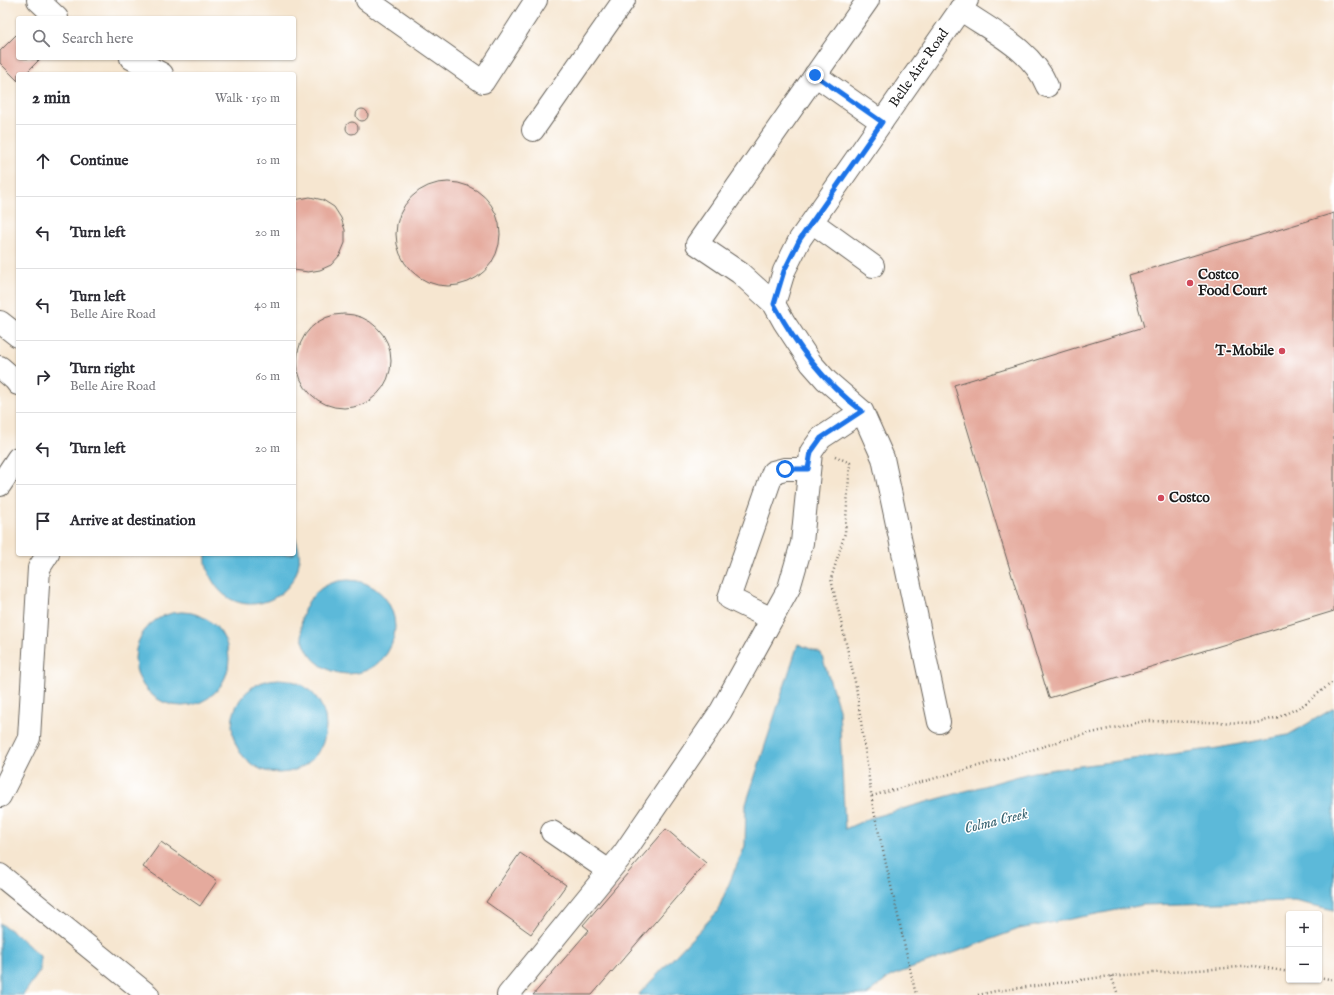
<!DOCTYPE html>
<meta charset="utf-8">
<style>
:root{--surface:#fff;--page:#f7f7f7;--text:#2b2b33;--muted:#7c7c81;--line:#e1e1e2}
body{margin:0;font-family:"IM FELL English",serif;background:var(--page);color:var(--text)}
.controls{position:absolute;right:12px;bottom:12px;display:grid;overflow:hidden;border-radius:4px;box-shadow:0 1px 3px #0004}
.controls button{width:36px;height:36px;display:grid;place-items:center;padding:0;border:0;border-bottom:1px solid var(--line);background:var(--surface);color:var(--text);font:20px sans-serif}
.stop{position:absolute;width:12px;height:12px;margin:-9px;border:3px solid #1a73e8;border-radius:50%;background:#fff}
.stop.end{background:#1a73e8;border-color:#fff;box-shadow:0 1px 4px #0008}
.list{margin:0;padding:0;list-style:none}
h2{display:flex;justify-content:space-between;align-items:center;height:52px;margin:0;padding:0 16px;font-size:17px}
h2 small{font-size:13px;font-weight:400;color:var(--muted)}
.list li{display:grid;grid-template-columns:26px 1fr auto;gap:12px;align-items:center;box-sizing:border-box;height:72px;padding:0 16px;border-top:1px solid var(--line)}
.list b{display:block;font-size:15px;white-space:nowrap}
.list p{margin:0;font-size:13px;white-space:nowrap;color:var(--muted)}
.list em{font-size:13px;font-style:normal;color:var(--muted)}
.icon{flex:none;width:22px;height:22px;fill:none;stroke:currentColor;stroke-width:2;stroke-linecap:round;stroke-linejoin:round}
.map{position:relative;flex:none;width:1334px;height:995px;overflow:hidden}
.search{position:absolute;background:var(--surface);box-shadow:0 1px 3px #0004;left:16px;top:16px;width:280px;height:44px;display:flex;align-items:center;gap:10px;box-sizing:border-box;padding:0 14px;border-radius:4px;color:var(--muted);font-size:15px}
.panel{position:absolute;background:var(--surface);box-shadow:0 1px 3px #0004;left:16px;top:72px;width:280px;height:484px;border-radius:4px}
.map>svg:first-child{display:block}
.water{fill:#5bb9d9;stroke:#3c6a7a}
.building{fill:#e5aa9d}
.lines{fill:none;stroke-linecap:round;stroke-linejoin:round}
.minor-casing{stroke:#68635b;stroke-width:24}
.path{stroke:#68635b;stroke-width:2.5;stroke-dasharray:1 3;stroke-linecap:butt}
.minor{stroke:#fff;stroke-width:22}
.route{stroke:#1a73e8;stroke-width:5}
.poi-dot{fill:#d1495b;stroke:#fff;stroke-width:1.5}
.labels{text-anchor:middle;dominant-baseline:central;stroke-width:3;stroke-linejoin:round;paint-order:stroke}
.street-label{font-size:14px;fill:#1c1c1c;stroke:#fff}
.poi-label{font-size:14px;font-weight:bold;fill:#1c1c1c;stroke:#fff;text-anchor:start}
.water-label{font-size:15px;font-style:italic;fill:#386371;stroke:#fff}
</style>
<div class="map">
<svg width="1334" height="995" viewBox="0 0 1334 995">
<rect width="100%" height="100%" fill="#fff"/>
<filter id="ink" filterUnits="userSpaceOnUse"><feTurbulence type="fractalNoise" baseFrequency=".025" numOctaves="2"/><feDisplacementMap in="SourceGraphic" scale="8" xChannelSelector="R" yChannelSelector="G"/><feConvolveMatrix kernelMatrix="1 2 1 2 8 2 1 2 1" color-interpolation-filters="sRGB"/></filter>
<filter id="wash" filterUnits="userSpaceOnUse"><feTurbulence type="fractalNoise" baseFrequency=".012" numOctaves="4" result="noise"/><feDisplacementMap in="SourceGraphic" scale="16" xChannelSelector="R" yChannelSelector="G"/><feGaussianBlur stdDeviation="0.9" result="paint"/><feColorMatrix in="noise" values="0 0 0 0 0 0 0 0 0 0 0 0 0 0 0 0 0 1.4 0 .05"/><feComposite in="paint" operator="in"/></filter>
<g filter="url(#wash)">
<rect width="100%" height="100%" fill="#f6e6d0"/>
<path class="water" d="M294,535C320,589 244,631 214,583C208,574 205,564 206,554H294Z
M301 627a47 47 0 1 1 94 0a47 47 0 1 1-94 0Z
M135 659a47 47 0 1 1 94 0a47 47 0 1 1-94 0Z
M798,644L821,653L839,709L845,829L870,818L1033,772L1218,748L1288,735L1334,708V910L1294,901L1143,905L1019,929L891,976L867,995H638L717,912L745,846L746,804Z
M232 726a47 47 0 1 1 94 0a47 47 0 1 1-94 0Z
M0,923L17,935L40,956V971L23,995H0Z"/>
<g id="blocks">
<path class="building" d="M16,35L18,37V58L40,59L25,74H18V81L0,63V51Z
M356 115a6 6 0 1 1 12 0a6 6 0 1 1-12 0Z
M346 128a6 6 0 1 1 12 0a6 6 0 1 1-12 0Z
M396 234a52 52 0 1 1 104 0a52 52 0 1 1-104 0Z
M310,197L323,200L334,207L341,218L345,230V243L340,255L331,265L320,270L308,272L294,270V200Z
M1334,213V611L1049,698L954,385L1144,327L1129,275Z
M297 361a47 47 0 1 1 94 0a47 47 0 1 1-94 0Z
M666,829L706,863L592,995H533L589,930L583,925Z
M161,842L217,881L200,906L143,867Z
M520,853L566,885L531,934L486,902Z"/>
</g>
</g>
<g filter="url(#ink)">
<use href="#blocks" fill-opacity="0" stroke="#68635b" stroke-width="1"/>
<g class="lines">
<defs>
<path id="minor" d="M38,0L57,18
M367,0L483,82L536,0
M960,9C991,31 1032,49 1047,86
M131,58L162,74
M815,75L882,122
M533,130L624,0
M812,222L873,266
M774,304L740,273L697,244L868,0
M0,322L18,336
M0,367L15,380L18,384
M0,485L18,458
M772,619L729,598L773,472L785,469H808
M939,722L883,458L862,411L826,380L811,363L784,322L774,304L784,271L800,239L967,0
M0,796L29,738L39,568L48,554
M552,832L609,871
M0,875L148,995
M508,995L624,853L721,711L789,588L802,543L811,452L821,438L862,411"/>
</defs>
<use href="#minor" class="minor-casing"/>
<path class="path" d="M835,456L850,463L845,533L831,579L856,686L873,807L916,995
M872,796L996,761L1074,737L1144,721L1256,723L1279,717L1302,706L1334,681
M1111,976L1117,992
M1319,977L1334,980
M978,995L996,991L1111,976L1255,966L1289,972"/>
<use href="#minor" class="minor"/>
</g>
</g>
<g class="lines" filter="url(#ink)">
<path class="route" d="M785,469H808L811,452L821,438L862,411C823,381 797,347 774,304L784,271L800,239L882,122L815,75"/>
</g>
<g class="poi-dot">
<circle cx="1190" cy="283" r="4"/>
<circle cx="1282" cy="351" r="4"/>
<circle cx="1161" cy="498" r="4"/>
</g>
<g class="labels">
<g class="street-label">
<text transform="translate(919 68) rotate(-55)">Belle Aire Road</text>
</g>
<g class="poi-label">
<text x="1198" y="275">Costco<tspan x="1198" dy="16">Food Court</tspan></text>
<text x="1274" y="351" text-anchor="end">T-Mobile</text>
<text x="1169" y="498">Costco</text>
</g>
<g class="water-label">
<text transform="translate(996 821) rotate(-14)">Colma Creek</text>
</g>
</g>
</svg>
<div class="controls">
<button>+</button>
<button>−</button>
</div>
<div class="stop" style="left:785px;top:469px"></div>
<div class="stop end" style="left:815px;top:75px"></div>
<div class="search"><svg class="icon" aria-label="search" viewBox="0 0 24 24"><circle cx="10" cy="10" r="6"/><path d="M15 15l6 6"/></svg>Search here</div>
<section class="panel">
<h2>2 min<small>Walk · 150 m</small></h2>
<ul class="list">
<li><svg class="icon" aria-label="ahead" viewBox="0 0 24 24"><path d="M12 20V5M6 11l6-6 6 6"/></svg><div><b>Continue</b></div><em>10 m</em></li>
<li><svg class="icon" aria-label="left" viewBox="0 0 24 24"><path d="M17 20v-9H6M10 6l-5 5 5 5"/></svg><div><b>Turn left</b></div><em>20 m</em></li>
<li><svg class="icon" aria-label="left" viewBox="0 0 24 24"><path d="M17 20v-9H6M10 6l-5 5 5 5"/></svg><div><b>Turn left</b><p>Belle Aire Road</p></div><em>40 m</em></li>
<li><svg class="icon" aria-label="right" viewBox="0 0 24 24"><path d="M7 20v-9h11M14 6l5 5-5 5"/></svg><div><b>Turn right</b><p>Belle Aire Road</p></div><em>60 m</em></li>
<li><svg class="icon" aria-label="left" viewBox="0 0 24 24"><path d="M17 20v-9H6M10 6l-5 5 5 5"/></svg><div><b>Turn left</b></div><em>20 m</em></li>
<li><svg class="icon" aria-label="arrive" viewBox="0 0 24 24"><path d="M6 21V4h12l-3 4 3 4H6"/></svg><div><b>Arrive at destination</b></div></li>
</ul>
</section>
</div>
